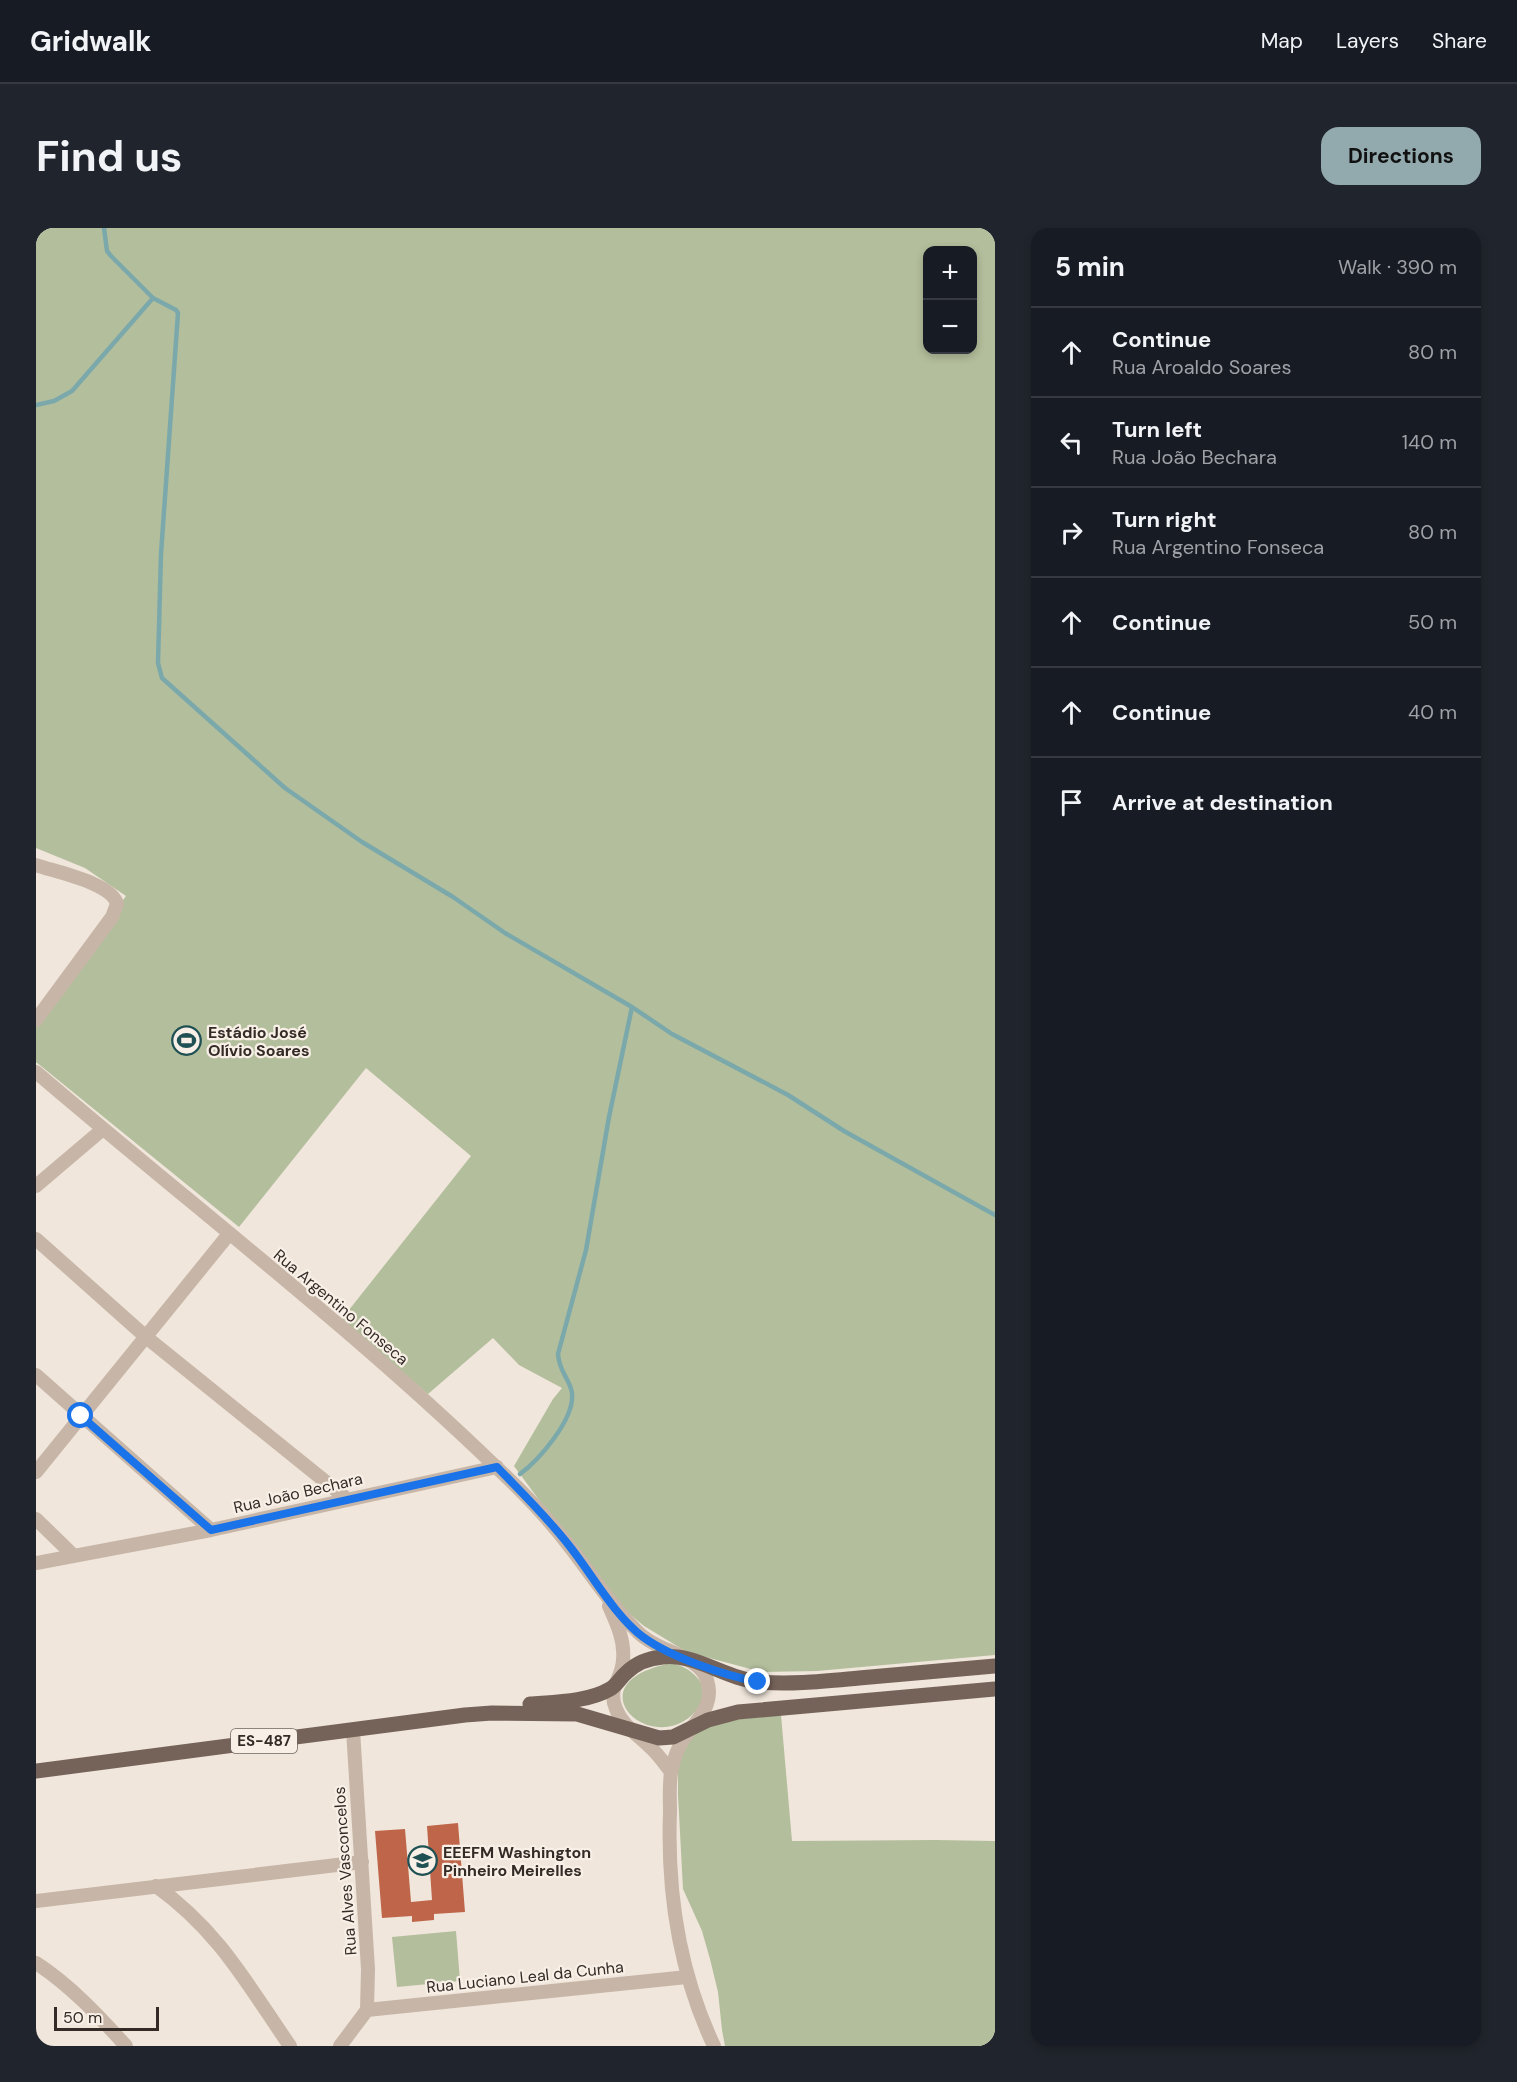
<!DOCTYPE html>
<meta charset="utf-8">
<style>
:root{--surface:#171b24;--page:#20242c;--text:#f1f3f6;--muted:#9ea1a6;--line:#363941;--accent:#92aaad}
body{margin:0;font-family:"DM Sans",sans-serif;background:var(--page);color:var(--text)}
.controls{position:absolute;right:18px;top:18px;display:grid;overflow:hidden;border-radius:12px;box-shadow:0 3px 9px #0003}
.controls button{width:54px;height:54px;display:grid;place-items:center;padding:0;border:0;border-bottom:2px solid var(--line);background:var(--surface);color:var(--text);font:30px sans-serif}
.scale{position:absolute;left:18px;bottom:15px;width:105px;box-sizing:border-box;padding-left:6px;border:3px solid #342b27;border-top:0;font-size:16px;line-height:21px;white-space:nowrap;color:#342b27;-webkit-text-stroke:4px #f8f0e7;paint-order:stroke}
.stop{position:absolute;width:18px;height:18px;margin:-14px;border:4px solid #1a73e8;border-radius:50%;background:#fff}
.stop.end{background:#1a73e8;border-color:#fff;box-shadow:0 2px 6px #0008}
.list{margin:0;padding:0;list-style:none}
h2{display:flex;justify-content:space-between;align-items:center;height:78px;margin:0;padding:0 24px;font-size:26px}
h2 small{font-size:20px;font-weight:400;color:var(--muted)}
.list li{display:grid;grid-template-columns:39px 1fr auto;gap:18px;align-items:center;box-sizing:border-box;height:90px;padding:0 24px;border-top:2px solid var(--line)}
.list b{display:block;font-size:22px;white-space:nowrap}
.list p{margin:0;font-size:20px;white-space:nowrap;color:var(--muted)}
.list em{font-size:20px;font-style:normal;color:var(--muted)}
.icon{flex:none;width:33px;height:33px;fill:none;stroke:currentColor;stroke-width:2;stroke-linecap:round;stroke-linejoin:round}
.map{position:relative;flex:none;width:959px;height:1818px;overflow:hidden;border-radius:18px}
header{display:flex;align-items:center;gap:36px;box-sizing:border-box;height:84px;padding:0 30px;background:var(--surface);border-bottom:2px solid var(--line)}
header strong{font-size:28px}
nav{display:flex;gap:33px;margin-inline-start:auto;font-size:21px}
.intro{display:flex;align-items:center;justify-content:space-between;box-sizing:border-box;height:144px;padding:0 36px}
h1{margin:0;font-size:42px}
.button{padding:15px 27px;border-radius:18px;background:var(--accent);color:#111;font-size:21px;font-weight:700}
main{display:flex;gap:36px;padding:0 36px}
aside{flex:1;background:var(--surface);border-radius:18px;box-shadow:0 3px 9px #0003}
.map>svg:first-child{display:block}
.green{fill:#b3be9c;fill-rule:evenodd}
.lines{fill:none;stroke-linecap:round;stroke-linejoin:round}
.stream{stroke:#7ba9ab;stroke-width:4.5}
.building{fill:#bf664a}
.minor{stroke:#c7b6a7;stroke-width:14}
.major{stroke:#756359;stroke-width:15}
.route{stroke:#1a73e8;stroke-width:8}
.labels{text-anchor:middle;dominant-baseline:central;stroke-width:4.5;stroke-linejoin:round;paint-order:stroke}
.shield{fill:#f8f0e7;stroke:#6f6661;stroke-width:1.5}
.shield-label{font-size:15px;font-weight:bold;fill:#342b27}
.poi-label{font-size:16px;font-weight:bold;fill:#342b27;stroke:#f8f0e7;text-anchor:start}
.street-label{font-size:16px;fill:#342b27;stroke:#f8f0e7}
</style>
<header>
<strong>Gridwalk</strong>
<nav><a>Map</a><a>Layers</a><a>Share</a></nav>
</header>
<div class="intro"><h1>Find us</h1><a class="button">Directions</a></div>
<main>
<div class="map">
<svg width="959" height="1818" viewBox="0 0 959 1818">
<rect width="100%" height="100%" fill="#f0e6db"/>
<path class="green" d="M0,0H959V1427L781,1443L726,1444L651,1424L608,1398L577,1372L478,1238L517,1171L526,1160L483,1137L457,1110L392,1166L305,1092L435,928L330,840L203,999L0,834V792L90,668L49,640L0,620ZM892,22H936V122H892Z
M637,1435C653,1440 661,1447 669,1461C667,1468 665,1477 660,1483C615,1533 533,1453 637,1435Z
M745,1487L756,1613L900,1612L959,1613V1818H689L686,1802L682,1764L674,1731L666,1703L647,1661L642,1567V1535L656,1504L683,1493Z
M420,1703L424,1753L361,1759L356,1709Z"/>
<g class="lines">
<path class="stream" d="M68,0L71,23L75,28L117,70L140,82L142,85L125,326L122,435L126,450L249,560L326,614L417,669L469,705L596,779L636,806L752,867L808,903L959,987
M0,177L18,173L36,163L117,70
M484,1246C503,1232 539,1191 536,1165C534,1151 523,1144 522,1126L550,1022L573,889L596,779"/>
</g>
<path class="building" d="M422,1595L429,1684L398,1686V1692L376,1694V1688L346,1690L339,1603L369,1601L375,1674L396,1672L391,1598Z"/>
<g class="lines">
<path class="minor" d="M0,637C20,644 76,655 81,676L76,689L0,792
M0,844C153,975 314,1098 459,1238C486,1263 512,1290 534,1319C555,1346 574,1376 598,1400C604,1407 611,1412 619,1416C635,1425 665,1432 671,1452C679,1477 662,1490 649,1509C642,1519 637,1533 635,1545C633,1558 634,1571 634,1584C631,1665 643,1744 678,1818
M0,958L67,901
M0,1011L110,1109L311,1271
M0,1147L175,1302
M0,1244L193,1006
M0,1291L38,1328
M0,1335L175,1302L461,1239
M573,1378C581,1396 589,1413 587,1432C586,1452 571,1459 580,1481C586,1497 602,1507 614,1519C622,1526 629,1536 635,1544
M317,1502L332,1741L331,1782
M120,1658C183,1703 211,1756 254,1818
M0,1673L326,1634
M0,1735C34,1757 63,1788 90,1818
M331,1782L651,1749
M304,1818L331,1782"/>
<path class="major" d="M494,1476C519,1474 552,1474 574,1461C581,1457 584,1450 590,1445C600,1435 613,1430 627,1429C659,1425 690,1451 723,1454C755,1457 790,1453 823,1450C868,1446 914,1442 959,1438
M0,1543L429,1487L456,1485L541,1486L623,1510L637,1509L672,1492L702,1484L959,1461"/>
</g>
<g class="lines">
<path class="route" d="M45,1188L175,1302L461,1239C486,1265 513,1291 535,1320C557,1348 579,1388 607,1409C636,1430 688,1447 722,1454"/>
</g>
<defs>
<symbol id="stadium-ring" viewBox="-11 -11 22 22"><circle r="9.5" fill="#f8f0e7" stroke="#1f5053" stroke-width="1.5"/><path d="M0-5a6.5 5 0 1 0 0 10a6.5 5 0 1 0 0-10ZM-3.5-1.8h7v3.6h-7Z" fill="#1f5053"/></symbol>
<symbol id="school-ring" viewBox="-11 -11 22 22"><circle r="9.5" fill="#f8f0e7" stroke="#1f5053" stroke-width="1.5"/><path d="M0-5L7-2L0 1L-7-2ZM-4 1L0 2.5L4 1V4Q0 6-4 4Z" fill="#1f5053"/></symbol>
</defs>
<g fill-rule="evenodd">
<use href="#stadium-ring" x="134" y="796" width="33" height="33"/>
<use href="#school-ring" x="370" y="1616" width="33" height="33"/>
</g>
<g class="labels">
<rect class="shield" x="195" y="1501" width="66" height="24" rx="4.5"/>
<g class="shield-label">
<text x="228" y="1513">ES-487</text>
</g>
<g class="poi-label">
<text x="172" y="804">Estádio José<tspan x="172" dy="18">Olívio Soares</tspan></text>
<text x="407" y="1624">EEEFM Washington<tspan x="407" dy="18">Pinheiro Meirelles</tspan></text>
</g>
<g class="street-label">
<text transform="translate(305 1079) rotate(40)">Rua Argentino Fonseca</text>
<text transform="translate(262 1265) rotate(-13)">Rua João Bechara</text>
<text transform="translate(309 1643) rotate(-94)">Rua Alves Vasconcelos</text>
<text transform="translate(489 1749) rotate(-6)">Rua Luciano Leal da Cunha</text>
</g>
</g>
</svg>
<div class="controls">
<button>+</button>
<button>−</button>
</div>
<div class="scale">50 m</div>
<div class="stop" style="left:45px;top:1188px"></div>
<div class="stop end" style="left:722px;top:1454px"></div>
</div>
<aside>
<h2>5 min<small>Walk · 390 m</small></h2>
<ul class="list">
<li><svg class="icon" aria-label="ahead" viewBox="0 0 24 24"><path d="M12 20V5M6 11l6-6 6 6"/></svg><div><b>Continue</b><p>Rua Aroaldo Soares</p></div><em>80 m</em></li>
<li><svg class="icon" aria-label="left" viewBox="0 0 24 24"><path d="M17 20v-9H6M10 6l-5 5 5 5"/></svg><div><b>Turn left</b><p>Rua João Bechara</p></div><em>140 m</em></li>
<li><svg class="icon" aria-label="right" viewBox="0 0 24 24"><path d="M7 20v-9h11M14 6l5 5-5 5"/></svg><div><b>Turn right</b><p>Rua Argentino Fonseca</p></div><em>80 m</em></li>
<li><svg class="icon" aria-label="ahead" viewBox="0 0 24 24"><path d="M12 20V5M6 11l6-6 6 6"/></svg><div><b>Continue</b></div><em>50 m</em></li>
<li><svg class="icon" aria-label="ahead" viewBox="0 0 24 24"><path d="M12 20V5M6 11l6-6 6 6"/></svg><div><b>Continue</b></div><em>40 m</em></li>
<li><svg class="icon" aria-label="arrive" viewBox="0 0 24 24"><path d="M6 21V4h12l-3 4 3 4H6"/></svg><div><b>Arrive at destination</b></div></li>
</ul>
</aside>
</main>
